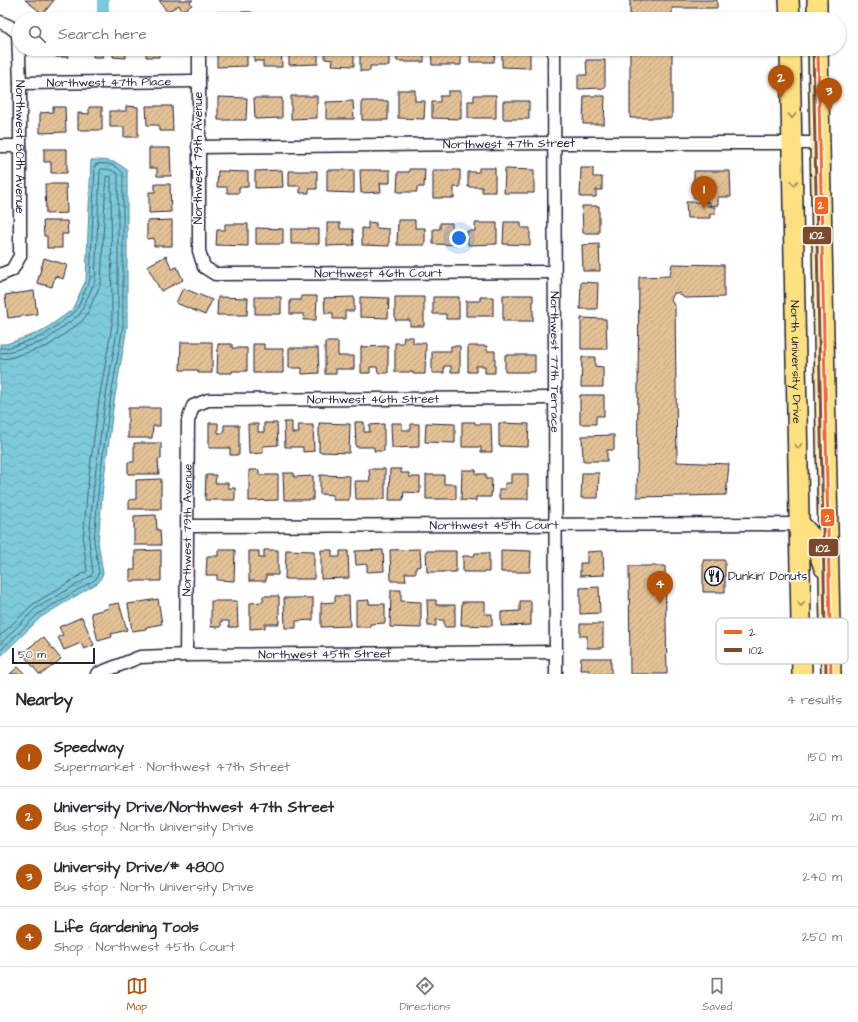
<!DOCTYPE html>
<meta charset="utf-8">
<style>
:root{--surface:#fff;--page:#f7f7f7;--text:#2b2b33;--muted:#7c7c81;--line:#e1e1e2;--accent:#b45309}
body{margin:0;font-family:"Architects Daughter",sans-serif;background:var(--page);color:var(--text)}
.scale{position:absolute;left:12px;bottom:10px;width:83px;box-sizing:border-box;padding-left:4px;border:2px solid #22223b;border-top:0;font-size:11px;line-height:14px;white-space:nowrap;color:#22223b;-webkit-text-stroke:3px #fff;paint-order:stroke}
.you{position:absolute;left:459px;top:238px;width:14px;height:14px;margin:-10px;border:3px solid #fff;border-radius:50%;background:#1a73e8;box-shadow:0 0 0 6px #1a73e833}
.badge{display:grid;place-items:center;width:26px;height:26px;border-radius:50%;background:var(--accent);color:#fff;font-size:13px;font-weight:700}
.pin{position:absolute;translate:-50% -33px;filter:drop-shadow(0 1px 2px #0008)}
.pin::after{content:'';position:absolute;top:21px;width:14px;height:12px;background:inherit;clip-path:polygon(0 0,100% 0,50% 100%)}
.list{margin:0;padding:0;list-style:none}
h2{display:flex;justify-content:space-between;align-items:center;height:52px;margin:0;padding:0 16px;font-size:17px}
h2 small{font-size:13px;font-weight:400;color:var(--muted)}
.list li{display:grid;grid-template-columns:26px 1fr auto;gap:12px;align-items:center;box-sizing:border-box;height:60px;padding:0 16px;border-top:1px solid var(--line)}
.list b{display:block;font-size:15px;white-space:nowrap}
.list p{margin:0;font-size:13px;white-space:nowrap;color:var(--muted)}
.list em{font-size:13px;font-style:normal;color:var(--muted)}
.icon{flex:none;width:22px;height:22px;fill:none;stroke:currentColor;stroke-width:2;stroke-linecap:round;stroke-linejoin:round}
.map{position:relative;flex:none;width:858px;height:674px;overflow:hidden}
.search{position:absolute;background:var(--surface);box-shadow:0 1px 3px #0004;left:12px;right:12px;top:12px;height:44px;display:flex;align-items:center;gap:10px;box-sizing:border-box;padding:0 14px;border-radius:22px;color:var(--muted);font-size:15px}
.sheet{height:292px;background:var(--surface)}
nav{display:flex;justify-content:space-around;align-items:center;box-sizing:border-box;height:56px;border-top:1px solid var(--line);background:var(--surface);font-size:11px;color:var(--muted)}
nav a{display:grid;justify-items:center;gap:2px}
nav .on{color:var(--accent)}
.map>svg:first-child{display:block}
.water{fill:url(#water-waves);stroke:#58879a}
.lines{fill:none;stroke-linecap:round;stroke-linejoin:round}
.shore{stroke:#46657b;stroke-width:1}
.canal{stroke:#7ccada;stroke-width:12}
.building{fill:url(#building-hatch);stroke:#22223b}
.minor-casing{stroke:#22223b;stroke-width:15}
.primary-casing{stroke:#22223b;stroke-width:22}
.minor{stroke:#fff;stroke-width:12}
.primary{stroke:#fde080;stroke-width:19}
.bus-1-casing{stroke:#fff;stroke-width:6}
.bus-2-casing{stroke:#fff;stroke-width:6}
.bus-1{stroke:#f26522;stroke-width:3}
.bus-2{stroke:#7a4b2a;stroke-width:3}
.oneway{stroke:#9a8a61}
.labels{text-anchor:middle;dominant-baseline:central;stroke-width:3;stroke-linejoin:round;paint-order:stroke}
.street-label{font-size:12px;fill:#22223b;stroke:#fff}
.poi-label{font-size:12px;fill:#22223b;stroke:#fff;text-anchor:start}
.key{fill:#fff;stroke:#bdbdc4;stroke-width:1}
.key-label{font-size:11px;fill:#22223b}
.line-badge{stroke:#fff;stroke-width:1.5}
.badge-label{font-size:11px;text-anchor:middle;font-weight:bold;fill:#fff}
</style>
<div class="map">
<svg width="858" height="674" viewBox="0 0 858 674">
<defs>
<pattern id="water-waves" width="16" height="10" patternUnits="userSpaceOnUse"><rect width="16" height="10" fill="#7ccada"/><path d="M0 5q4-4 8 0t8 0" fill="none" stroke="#6badbc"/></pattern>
<pattern id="building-hatch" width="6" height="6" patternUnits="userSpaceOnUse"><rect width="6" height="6" fill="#e4c196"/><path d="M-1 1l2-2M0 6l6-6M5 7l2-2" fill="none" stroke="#c3a682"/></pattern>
</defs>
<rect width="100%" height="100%" fill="#fff"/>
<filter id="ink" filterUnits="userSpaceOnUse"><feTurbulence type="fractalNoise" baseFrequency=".025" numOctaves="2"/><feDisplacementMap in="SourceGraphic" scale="8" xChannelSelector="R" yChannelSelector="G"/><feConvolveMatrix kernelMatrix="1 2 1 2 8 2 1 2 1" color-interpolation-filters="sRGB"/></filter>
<g filter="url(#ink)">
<path class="water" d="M91,160C107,160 115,160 127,170V327L114,402L103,485L98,542L103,573L99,582L41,617L0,657V344H6L41,332L72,310L86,280Z"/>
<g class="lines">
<path class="shore" d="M0,348H7L43,336L76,311L90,280L95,165C104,161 117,165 123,173V326L110,402L99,484L94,541L99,572L96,579L38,614L0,651
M0,353L8,352L45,341L80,314L95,281L100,171L101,169C108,169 115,170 118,175V326L105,401L94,484L89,541L93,572L91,576L35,609L0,644
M0,359L10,358L48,346L82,321L86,316L101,283L106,177L107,176L111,177L112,325L99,400L88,483L83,541L87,571L32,605L0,636"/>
<path class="canal" d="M103,0V12"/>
</g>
<path class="building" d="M25,0H54L43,14Z
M159,0H193L190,2L192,5L182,11L179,5L167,12Z
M630,0H717V8H672V19H630Z
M41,49H68V57H56V50H52V53H41Z
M77,49H102L103,57H93V53H77Z
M113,49H137V50H126V58L113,57Z
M146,49H170V50H159V57H146Z
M217,49H247V66L217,67Z
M254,49H281L282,67H263V61H254Z
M289,49H318V64L289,65Z
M325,49H354V66L332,65L333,60L325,59Z
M360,49H389V66H370V71H360Z
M396,49H424V62H404V61H397Z
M431,49H461V65H432Z
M470,49H495L494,62H470Z
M502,49H530V68L502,67Z
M630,49H672V118H630Z
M586,60H605V88L578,89V75H587Z
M398,90H415V101H425L424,119L398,118Z
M448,91H461V119L432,118V102H440V96H448Z
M474,95H496V118H468V101H474Z
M291,96H317V118L291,119Z
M584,96H605L604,124H583Z
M218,97L247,98L246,120H218Z
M254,98H282V118L255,119Z
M353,101L354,119H326V102Z
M362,101H388V120H362Z
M503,101H529V119H503Z
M126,106L138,107V137H124V127H110V111H126Z
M146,106H172L173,131H159V125H147Z
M53,107H65L66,132L40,133V113L53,112Z
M89,107H102V130H78V113L89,114Z
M149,148H170L171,176H157V168H149Z
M44,149H67V173H51V162H44Z
M479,168H495V192H482V187H468V172H479Z
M581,168H593V177H602V190H596V197H580Z
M409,169H425L424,187H417V192H397L398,172H409Z
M505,169L534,170V193H504Z
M282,170L283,187L255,188V171Z
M327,170H354V193L327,192Z
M360,170H390V183H380L381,192L361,193Z
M433,170H460V187H454V198H433Z
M218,171L248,172V187H239V193H227V187H217Z
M289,171H317V189H309V193H300V186H289Z
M694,171H730L731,197H718V205L707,206V197L694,198Z
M45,184H66L67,213L46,214Z
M155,184H170L171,212L149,213V192H155Z
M686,202H710V207H715V214H710V218H687Z
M582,206H599V233H583Z
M172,220V246H154V238L147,239V221Z
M398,220H415V228H425V245H397Z
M43,221H67L68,234H62V248H47V236H44Z
M368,222L376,223V228L389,229V246L362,245V228L368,229Z
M504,222H521V228H530V245L503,244Z
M327,223H340V229H353L354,245L327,246Z
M440,223H452V229H461V245L433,244V229H440Z
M475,223H497V244L468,245L467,231H475Z
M225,224H248V246L216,245L217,230H225Z
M256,228L283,229V244H256Z
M291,229H319V244H291Z
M599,244L600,271H583L582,245Z
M166,256L172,269L177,267L183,280L161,291L147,266Z
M44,258L67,265L63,279L55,276L52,287L37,283Z
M672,264L724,265V297L684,298L679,293H674L671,300L675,307L677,462L729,464L726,495L637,497L639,277L670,276Z
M581,282L598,283L597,309H580Z
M183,288L212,300L205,315L176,303Z
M34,291L37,314L8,318L5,295Z
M503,295H533V321H503Z
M301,296H317L316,320H303L304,314H290V300H301Z
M218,297L248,298L247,315H217Z
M255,297H281V314H255Z
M354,297V311H345V319H333V313H325L324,298Z
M360,297L389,298L388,318L360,317Z
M395,297H424V326H410V320H395Z
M433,297H459V319H446V314H433Z
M480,297H493V316H466V301H480Z
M581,318L606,319L607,349H581Z
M404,337H413V343H426L425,374H413V372H395V343H403Z
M181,342H212V373H198V370H180Z
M325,342H338V356H354V369H336V374H325Z
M218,344H232V348H247V371H232V373H217Z
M253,344H264V349H283V373H253Z
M388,346V373H378L377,367H370V373H361V347Z
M451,346H460V372H451V366H444V373H432V351H451Z
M468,346H487V351H495V373H485V366H476V372H468Z
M289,348H318L319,373L302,374V368H289Z
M505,355H535V372H505Z
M582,357H595V366L603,367V387H581Z
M580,395H604V416H596V424H580Z
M128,408H160V426H153L152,438H128Z
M284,422H292V433H299L298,425H313L314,451L303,452V447H285Z
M355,422H364V432H370L369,425L384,424V451H374V447H356Z
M462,422H475V424H491L492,452H481V447H462Z
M209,423H218V433H224V425H239V455H230V448H209Z
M264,423H277L278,445L263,446V453L249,454L248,424H258V432H264Z
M319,423L350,424L349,453L319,452Z
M391,423H402V430H411V424H419V447L392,448Z
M426,423L455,424V443L425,442Z
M499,423L529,424L528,447L499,446Z
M614,435V450H607V461H583L582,436Z
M134,443H161V459H158L159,474H128V462H134Z
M369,469H385V499H356L355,481H370Z
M390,469H401V473H409V477H420V493L404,492L403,500H389Z
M249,470H259V475H278V500L249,501Z
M462,470H476V474H486V479H492L491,497H476V501L461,500Z
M283,473H294V477L313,476V500H284Z
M582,473H599L598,498H581Z
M511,474H528V499H499V489H505V483H511Z
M206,475H216L215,483H228V488H235V500H205Z
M320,475L350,476L349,500H333V495L320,494Z
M426,475H444V484H456V499H426Z
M161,479V509H129V500L136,499V480Z
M156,515L157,530H160L161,545H134V516Z
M420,549L421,566L416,567V573H405L406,581H391L390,550Z
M161,550V581H130V570H135V551Z
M218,550H235L234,581L217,580V575H206L207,556H218Z
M264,550H278V575H266V581H249V551H259V558H264Z
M286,550L314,551V579H285Z
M321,550H332V557H340V551H348L349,578L321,579Z
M383,550L384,571L367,572V564L356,565L355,551Z
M501,550L531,551L530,572H501Z
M426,551H456V572H427Z
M603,551L604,575L580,576V563H587V552Z
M475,553H489V572H463V556H474Z
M703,560H725V592H703Z
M629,566H665L667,674H630Z
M599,587L600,613L580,614V588Z
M391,590H401V601L421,602V628L390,627Z
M263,596H279V624H265V628L250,629V603L263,602Z
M335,596H349L350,626L321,627V603L335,602Z
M284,598H313V620L296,621V628H285Z
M158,599L162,624L146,627V629L132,631L128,604Z
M369,600V604H385V623L370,624V627H356V601Z
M427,600H436V605H455V627H444V620H436V626H428Z
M211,601H237L238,627H229V621H221V627H211Z
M520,601H531V625L501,626V612L520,611Z
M462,602H485V614H492V626L461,625Z
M119,603L127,630L111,634L112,637L98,641L91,613L109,608L108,605Z
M82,617L94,645L84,649L81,643L64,650L58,637L63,635L59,627Z
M580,624H603V648H587V636H580Z
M43,637L61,659L42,674H39L22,653Z
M581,658H611V674H589V670H580Z
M18,667L25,674H10Z"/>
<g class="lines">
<defs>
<g id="minor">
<path d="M220,19H250"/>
<path id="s1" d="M0,22L9,26L18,33L20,83V256L12,270L0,275"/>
<path id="s2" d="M199,49V251L204,267L215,274L554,272"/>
<path id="s3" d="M554,49L556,674"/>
<path id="s4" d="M20,83L198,81"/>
<path d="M0,146H20"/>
<path id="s5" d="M198,147L554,143H820"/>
<path id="s6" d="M188,526L800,524"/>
<path id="s7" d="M186,655L188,421L193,406L208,400L555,398"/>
<path id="s8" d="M97,674L140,657L186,655L556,652"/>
</g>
<g id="primary">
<path d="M789,0L790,19"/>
<path d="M817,0V19"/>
<path id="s9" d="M790,49L802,674"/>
<path d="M818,49L831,674"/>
<path d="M800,524C815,538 817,549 824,568"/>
</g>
</defs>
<use href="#minor" class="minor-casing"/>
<use href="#primary" class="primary-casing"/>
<use href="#minor" class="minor"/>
<use href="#primary" class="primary"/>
<defs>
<path id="bus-1" d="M818,49L831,674"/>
<path id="bus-2" d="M813,49L826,674"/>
</defs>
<use href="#bus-1" class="bus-1-casing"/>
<use href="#bus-2" class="bus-2-casing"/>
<use href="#bus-1" class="bus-1"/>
<use href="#bus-2" class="bus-2"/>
</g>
<defs><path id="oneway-chevron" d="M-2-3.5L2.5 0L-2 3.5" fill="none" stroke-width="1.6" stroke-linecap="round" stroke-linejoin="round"/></defs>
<g class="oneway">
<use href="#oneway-chevron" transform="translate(792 116) rotate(89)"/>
<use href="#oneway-chevron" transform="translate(794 183) rotate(89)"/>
<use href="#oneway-chevron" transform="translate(798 446) rotate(89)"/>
<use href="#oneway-chevron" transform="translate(801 604) rotate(89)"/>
</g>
</g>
<defs>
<symbol id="restaurant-ring" viewBox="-11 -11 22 22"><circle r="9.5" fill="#fff" stroke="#22223b" stroke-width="1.5"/><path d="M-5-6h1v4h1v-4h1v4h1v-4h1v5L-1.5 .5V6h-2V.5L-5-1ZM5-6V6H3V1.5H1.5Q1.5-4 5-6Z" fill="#22223b"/></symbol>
</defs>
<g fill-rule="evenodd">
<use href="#restaurant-ring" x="703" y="565" width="22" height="22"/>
</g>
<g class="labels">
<g class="street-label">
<text stroke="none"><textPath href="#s4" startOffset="89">Northwest 47th Place</textPath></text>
<text stroke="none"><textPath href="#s5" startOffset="311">Northwest 47th Street</textPath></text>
<text stroke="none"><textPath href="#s1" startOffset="135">Northwest 80th Avenue</textPath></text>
<text transform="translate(198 158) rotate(-90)">Northwest 79th Avenue</text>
<text stroke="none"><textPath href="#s2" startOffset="395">Northwest 46th Court</textPath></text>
<text stroke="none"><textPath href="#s9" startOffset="313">North University Drive</textPath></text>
<text stroke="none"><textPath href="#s3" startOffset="313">Northwest 77th Terrace</textPath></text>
<text stroke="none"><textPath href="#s7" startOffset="431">Northwest 46th Street</textPath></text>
<text stroke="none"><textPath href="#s6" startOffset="306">Northwest 45th Court</textPath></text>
<text stroke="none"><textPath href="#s7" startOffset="125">Northwest 79th Avenue</textPath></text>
<text stroke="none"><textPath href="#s8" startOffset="231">Northwest 45th Street</textPath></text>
</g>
<g class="poi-label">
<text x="728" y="576">Dunkin' Donuts</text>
</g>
</g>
<rect x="716" y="618" width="132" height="46" rx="6" class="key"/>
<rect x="724" y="630" width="18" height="4" fill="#f26522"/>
<rect x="724" y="648" width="18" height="4" fill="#7a4b2a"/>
<g class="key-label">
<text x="749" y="636">2</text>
<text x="749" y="654">102</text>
</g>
<g class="line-badge">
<rect x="814" y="196" width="15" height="19" rx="4" fill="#f26522"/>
<rect x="802" y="226" width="30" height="19" rx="4" fill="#7a4b2a"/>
<rect x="820" y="508" width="15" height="19" rx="4" fill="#f26522"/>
<rect x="808" y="538" width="31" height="19" rx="4" fill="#7a4b2a"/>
</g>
<g class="badge-label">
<text x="821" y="209">2</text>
<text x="817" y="239">102</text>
<text x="828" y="522">2</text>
<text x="823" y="552">102</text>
</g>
</svg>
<div class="scale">50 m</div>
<div class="you"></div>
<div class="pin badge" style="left:704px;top:209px">1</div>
<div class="pin badge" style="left:781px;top:98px">2</div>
<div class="pin badge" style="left:829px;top:111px">3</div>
<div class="pin badge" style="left:660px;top:604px">4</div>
<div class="search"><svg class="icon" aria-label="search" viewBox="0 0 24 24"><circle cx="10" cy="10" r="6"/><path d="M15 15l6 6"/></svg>Search here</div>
</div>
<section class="sheet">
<h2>Nearby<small>4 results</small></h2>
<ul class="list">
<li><span class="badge">1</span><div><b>Speedway</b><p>Supermarket · Northwest 47th Street</p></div><em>150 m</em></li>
<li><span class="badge">2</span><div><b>University Drive/Northwest 47th Street</b><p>Bus stop · North University Drive</p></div><em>210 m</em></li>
<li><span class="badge">3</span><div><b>University Drive/# 4800</b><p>Bus stop · North University Drive</p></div><em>240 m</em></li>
<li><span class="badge">4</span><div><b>Life Gardening Tools</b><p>Shop · Northwest 45th Court</p></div><em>250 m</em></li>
</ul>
</section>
<nav>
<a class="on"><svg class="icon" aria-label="map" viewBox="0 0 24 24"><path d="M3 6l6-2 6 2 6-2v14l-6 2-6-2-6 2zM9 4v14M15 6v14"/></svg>Map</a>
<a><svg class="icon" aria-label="directions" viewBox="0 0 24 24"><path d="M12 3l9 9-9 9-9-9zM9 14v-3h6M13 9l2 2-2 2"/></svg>Directions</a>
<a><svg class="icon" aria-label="saved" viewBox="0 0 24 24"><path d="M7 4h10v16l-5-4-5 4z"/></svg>Saved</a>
</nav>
